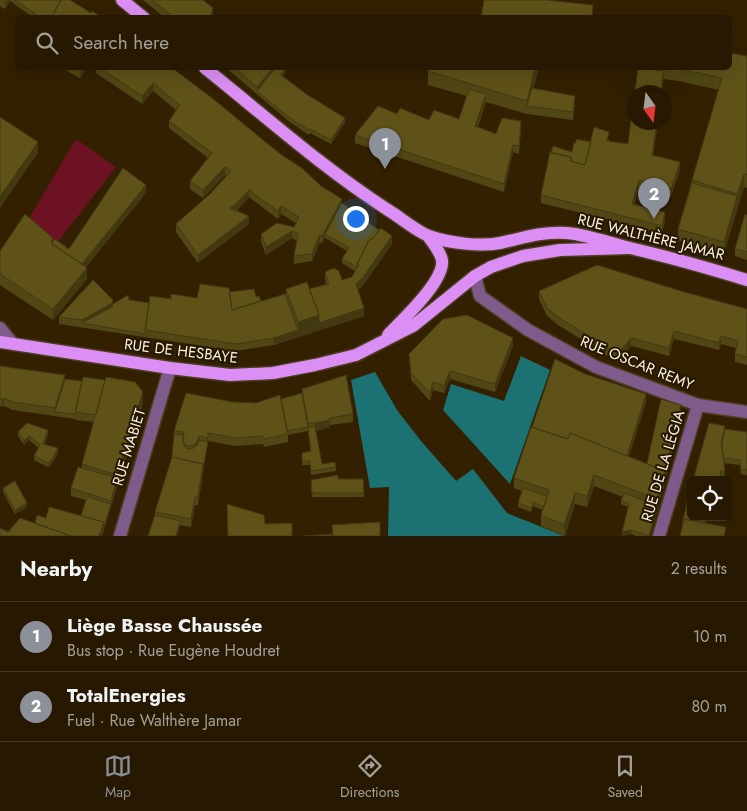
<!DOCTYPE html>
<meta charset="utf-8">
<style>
:root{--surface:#261801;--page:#2e210b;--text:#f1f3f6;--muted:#a4a099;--line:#423723;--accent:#8c9099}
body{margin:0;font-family:Jost,sans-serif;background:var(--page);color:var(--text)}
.controls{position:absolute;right:15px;bottom:15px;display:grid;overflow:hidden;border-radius:8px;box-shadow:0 5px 20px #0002}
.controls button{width:45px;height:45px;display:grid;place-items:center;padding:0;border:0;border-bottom:1px solid var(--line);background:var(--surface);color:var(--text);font:25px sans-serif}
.compass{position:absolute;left:627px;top:85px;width:45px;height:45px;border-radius:50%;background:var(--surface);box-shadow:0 5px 20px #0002;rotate:166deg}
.you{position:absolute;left:355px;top:218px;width:18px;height:18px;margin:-12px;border:4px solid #fff;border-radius:50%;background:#1a73e8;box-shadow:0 0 0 8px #1a73e833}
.badge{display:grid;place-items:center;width:32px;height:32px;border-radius:50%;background:var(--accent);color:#fff;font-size:16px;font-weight:700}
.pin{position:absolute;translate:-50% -41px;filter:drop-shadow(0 1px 2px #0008)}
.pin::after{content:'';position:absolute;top:26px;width:18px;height:15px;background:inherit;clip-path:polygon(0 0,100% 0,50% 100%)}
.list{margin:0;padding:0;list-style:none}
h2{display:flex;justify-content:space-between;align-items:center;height:65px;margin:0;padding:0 20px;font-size:21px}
h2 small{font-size:16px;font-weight:400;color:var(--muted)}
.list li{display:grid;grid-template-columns:32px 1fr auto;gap:15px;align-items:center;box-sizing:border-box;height:70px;padding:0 20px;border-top:1px solid var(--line)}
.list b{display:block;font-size:19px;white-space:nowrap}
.list p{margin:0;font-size:16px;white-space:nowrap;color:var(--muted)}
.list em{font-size:16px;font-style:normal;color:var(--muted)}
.icon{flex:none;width:28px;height:28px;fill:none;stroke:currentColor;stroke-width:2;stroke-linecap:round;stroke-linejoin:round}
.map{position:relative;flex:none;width:747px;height:536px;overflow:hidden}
.search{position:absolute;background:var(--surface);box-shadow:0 5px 20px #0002;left:15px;right:15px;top:15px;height:55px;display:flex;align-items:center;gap:12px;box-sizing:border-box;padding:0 18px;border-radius:8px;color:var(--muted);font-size:19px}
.sheet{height:205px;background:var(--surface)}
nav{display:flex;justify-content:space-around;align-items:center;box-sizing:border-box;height:70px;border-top:1px solid var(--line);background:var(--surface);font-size:14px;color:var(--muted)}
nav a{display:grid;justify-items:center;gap:2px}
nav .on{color:var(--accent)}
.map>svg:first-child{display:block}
.green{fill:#6d1222}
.water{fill:#1c7173}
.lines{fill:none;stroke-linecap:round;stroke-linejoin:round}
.minor-casing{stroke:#4e3d20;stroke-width:15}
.major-casing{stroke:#4e3d20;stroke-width:15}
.minor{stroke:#7f5b8b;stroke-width:12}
.major{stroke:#db8ff4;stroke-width:12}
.wall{fill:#514715}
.shaded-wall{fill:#423911}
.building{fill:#5e5218;stroke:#423911}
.labels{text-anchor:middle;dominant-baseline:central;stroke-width:4;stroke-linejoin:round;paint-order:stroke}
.street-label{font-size:15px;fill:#fcf0df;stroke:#251802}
</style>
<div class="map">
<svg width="747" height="536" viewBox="0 0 747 536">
<rect width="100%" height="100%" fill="#322001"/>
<path class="green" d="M76,139L116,167L53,248L25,225Z"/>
<path class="water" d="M521,356L550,370L510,484L443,410L451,384L504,401Z
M375,372L397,410L421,441L456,481L473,469L507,513L564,536H388L389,487L370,488L351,380Z"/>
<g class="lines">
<defs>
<path id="minor" d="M475,276L480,296L528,330L596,367L698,405L747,412
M0,328L13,344
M120,536L170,368
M659,536L698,405"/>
<path id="major" d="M122,0L144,18
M205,68C265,116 323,168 388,210C400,217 416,231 429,236C449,243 480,247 500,243C523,238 544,231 567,233C589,235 609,243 630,248C669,257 708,268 747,280
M388,335C402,320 445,281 442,260C440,251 433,243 428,236
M0,342L170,368L230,375L273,373L315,365L356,355L413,326L475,276L491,267L523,256L560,250L629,248"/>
</defs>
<use href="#minor" class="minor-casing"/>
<use href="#major" class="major-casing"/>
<use href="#minor" class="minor"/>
<use href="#major" class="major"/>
</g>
<path class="wall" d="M0,0H70L91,13L103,18H34L10,1L5,9L0,6Z
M143,0H203L213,15L212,18H165Z
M747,56V188L744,187L724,253L678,240V229L692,180L719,90L679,81L663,79L662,92H635L638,68H730Z
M62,68H86L80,78Z
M96,68H172L321,186L392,244L364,284L358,290L364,316L274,345L236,351L59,324V317L129,300L149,303L171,299L197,298L229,292L256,297L261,301L286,297V289H309L326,284L325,279V272L342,280L352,277L355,271L342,263V259L347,251L325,238L322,243L320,242L312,261L294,264V256L297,241L292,238L266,255L261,242V234L294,227L296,223L281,214L278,219L249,197L237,211L249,224L198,263L176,232V224L210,194L226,176L225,175L203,198L190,189V181L208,158L169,128V121L176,110L153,91L142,104L96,73Z
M226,68H273V69L286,72L283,76L306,94L345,122L331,144L310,133L309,135L290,122Z
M430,68H539L533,89L575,104L573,120L527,114L486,102L478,127L496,134L521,129L519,154L513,152L504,192L355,143V135L397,114L429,120L459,119L467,96L428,85V71Z
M634,122H658L653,155L680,170L671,196L639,187L634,204L665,220L662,233L541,203V195L572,152L591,142L609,139V141L628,144Z
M146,193L86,267L87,279L53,320L0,285V251L53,241L69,249Z
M747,215V260L735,256V249Z
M539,291L684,292L747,309V365L735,362V354L736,348L721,344L719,350L674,339L669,356L631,346L618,362L558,325L547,316L539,299Z
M513,346L495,392L450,379L444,393L433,390L430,401L411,380L409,354Z
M0,366L65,379L143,403L102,536H0L8,532L35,523L46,518L81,516L86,500L71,496V488L82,468V464L94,422L75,420V419L13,410L4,406L2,407L0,406Z
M302,389L353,414V422L330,425V427L316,431L322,464L336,467V471L311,475L310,465H302V453L310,451L308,431L288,435V442L264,447L263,444L236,446L208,441L198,505H195L191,527L180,525L177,536H148L155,515V512L172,457L174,431L233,402L256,403L281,399L302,393Z
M646,402L629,457L647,464L681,413L665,482L650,536H636L631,534L622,536L628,507L621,504V500L623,497L594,486L587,507L575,504L565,536L541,526V515L543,510L533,506L531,512L518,507V503L522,491L514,488V478Z
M725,429L747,432V475L741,474L740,465L724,463L725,478L693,480Z
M18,432L48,435L45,444L58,453L51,465L48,467L34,460V456L39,448L29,440L24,445L18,436Z
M338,479L364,493V497H312L311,484Z
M3,488L27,507L15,514L3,492Z
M691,488V517H706L705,523L726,535L682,526V522Z"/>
<path class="shaded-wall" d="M6,0H10V1L5,9V1Z
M213,8V15L212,18H210Z
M82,68H86L80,78V71Z
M273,68V74L257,91V87Z
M286,68V72L281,79V75Z
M535,68H539L529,106H527V114V101Z
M663,71V78L662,92H661Z
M153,83V91L142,104V96Z
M486,94V101L475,133V126Z
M575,96V104L573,120V112Z
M345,118V122L331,144V140Z
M657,122H658L652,163V155Z
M38,142V153L0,208V197Z
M513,145V152L504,192V184Z
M680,162V170L671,196V189Z
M225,167V175L203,198V190Z
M744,174V187L724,253V242Z
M639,180V187L632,212V204Z
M146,185V193L80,274V266Z
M249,190V197L237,211L230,216V208Z
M342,199V207L325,234V238L322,243V236Z
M281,206V214L278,219V211Z
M665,212V220L662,233V226Z
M249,216V224L198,263V255Z
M292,231V238L266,255V247Z
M320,234V242L312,261V254Z
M392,236V244L364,284L356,292V284Z
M87,268V279L53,320V309Z
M113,300V308L82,323V327V320Z
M364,308V316L274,345V338L298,330V322L319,315Z
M674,331V339L669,356V348Z
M721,336V344L719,350V343Z
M513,338V346L495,392V384Z
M631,338V346L618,362V354Z
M450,371V379L444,393V386Z
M65,375V383L55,412V408Z
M433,382V390L430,401V393Z
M143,392V403L104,530V526L111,504V501L117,478V475Z
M646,394V402L626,466V458Z
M4,398V406L2,407V400Z
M681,405V413L665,482L650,536H649L657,506V499Z
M330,420V427L315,431V423Z
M48,430V435L43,448V444Z
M208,433V441L198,505V497Z
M29,436V440L24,445V441Z
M199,436V444L194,453V445Z
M58,448V453L51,465L48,467V463Z
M594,475V486L587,507V496Z
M575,493V504L564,536V525Z
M195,497V505L191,527V519Z
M27,503V507L15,514V510Z
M180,521V525L177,536H176Z
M104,522V530L102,536H99Z
M631,530V534L622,536V532Z"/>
<path class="building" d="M14,0H61L51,18H34L36,14Z
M61,0H70L91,13L92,11L103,18H51Z
M153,0H203L213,8L210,18H174Z
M484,0H546L593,5L592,18H481Z
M730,53L747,56V175L744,174L737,194L692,180L722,78L675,68H730Z
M75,68H82L80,71Z
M100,68H172L212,98L279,153L303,169L321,186L342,199L322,236L320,234L312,254L294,256L298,234L292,231L266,247L261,234L277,223L294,227L299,217L281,206L278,211L249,190L237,203L230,208L249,216L198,255L176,224L210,194L231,171L225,167L203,190L190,181L212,153L169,121L180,105L153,83L142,96Z
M235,68H273L257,87Z
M275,68H286L281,75L306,94L345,118L331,140L310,129L309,130L290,118L257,91Z
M430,68H535L527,101L428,71Z
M638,68L663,71L661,92H635Z
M532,88L575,96L573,112L527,106Z
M469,89L486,94L475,126L496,134L502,118L521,121L519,146L513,145L504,184L355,135L378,106L397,114L400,108L429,120L434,110L459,119Z
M634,96V122H657L652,155L680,162L671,189L639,180L632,204L665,212L662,226L541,195L550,152L571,157L570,161L585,165L594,127L609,132L607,141L628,144Z
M0,117L38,142L0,197Z
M576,139L591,142L585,165L571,161V157L551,153L553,146L572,152L574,143H576Z
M123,168L146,185L82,264L52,244L53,241L55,239L69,249Z
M692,183L737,196L724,242L678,229Z
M342,203L379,230L372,239L369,240L357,264V267L342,259L349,248L325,234Z
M25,214L53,238L51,243L87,268L53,309L0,274V251Z
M745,214L747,215V252L735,249Z
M381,228L392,236L364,276L356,284L364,308L319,323V315L309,289L329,284L325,272L334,268L339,271L342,280L352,277L359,264H357L369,240L372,239Z
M597,265L684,292L747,309V357L735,354L738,341L721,336L719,343L674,331L669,348L631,338L618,354L558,317L547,308L539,291Z
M93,280L113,300L112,303L82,320L59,317Z
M307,282L319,315L298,322L286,289Z
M200,284L229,288L232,310L285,294L298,330L274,338L236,344L145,330L150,296L171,299V294L197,298Z
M254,289L256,297L259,296L261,301L232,310L229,292Z
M128,295L129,300L149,303L145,334L82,323L112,307L113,304Z
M467,315L513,338L495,384L450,371L444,386L433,382L430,393L411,373L409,354L443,319Z
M555,359L585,374L646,394L627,456L570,433L568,439L532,427Z
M0,366L65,375L55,408L13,402L4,398L2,400L0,398Z
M346,375L353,414L330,418V420L315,423H308L302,389Z
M83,377L105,380L96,415L75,412Z
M106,377L135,382L143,392L117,475L82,464Z
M65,379L82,381L75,414L55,412Z
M186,393L233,402L256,403L280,395L288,434L264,439L263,436L236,438L208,433V438L199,436L197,442L194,445L187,446L183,441L184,432L174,431Z
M302,393L308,427L287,431L281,399Z
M661,399L681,405L665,474V471L647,464Z
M27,423L48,430L43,444L58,448L51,461L48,463L34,456L40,445L29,436L24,441L18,432Z
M709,423L725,426L721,443L725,471H720L721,480H693Z
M308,427H315L322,464L335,462L336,467L311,471L310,461H302V453L311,451Z
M531,427L568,439L570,433L665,471L657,499L594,475L587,496L575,493L564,525L541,515L549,490L514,478Z
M725,429L747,432V470H741L740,460L724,458L722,445Z
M174,434L183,435V444L187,449L194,448L197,445L199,440L208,442L203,468V464L172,457Z
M172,457L203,464L198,497H195L191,519L155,512Z
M78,467L117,478L111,501L71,488Z
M338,475V479H363L364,493H312L311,480Z
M15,481L27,503L15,510L3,488Z
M523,488L547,496L544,507L533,502L531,508L518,503Z
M691,488V506L686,505Z
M625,493L657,506L649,536L631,530L622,532L629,504L621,500Z
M87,497L111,504L104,526V522L81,516Z
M227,504L264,515L265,524L292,523V536H228Z
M49,507L104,522L99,536H71L35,523L37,515L46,518Z
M686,509L691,510V517H706L705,523L684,519V523L682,522Z
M155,515L180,521L176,536H148Z
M20,518L71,536H0V528L8,532Z
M684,519L726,527L724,536H680Z
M380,522V536H333L332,525Z
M332,534V536H303Z"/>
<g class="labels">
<g class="street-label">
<text transform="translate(651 237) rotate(14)">RUE WALTHÈRE JAMAR</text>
<text transform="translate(181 351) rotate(7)">RUE DE HESBAYE</text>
<text transform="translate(637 363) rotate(22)">RUE OSCAR REMY</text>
<text transform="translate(129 447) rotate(-73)">RUE MABIET</text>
<text transform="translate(663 466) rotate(-73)">RUE DE LA LÉGIA</text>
</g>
</g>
</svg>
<div class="controls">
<button><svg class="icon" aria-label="locate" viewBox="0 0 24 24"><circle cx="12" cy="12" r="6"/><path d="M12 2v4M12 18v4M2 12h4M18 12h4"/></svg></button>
</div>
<svg class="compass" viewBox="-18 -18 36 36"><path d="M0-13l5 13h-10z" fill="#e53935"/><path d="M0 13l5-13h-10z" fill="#a4a099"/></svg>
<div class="you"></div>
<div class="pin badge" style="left:385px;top:169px">1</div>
<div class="pin badge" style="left:654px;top:219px">2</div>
<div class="search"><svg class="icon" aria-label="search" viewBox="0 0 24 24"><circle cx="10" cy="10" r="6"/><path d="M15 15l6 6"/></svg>Search here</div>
</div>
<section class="sheet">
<h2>Nearby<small>2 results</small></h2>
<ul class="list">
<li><span class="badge">1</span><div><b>Liège Basse Chaussée</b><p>Bus stop · Rue Eugène Houdret</p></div><em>10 m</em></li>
<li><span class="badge">2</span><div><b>TotalEnergies</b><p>Fuel · Rue Walthère Jamar</p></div><em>80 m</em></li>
</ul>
</section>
<nav>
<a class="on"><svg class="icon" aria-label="map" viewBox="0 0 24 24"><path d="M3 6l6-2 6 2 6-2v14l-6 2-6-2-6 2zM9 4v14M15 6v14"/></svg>Map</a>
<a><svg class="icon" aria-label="directions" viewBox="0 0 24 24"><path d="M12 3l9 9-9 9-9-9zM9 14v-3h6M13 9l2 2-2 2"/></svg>Directions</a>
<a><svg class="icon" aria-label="saved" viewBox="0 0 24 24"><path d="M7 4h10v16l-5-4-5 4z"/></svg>Saved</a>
</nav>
